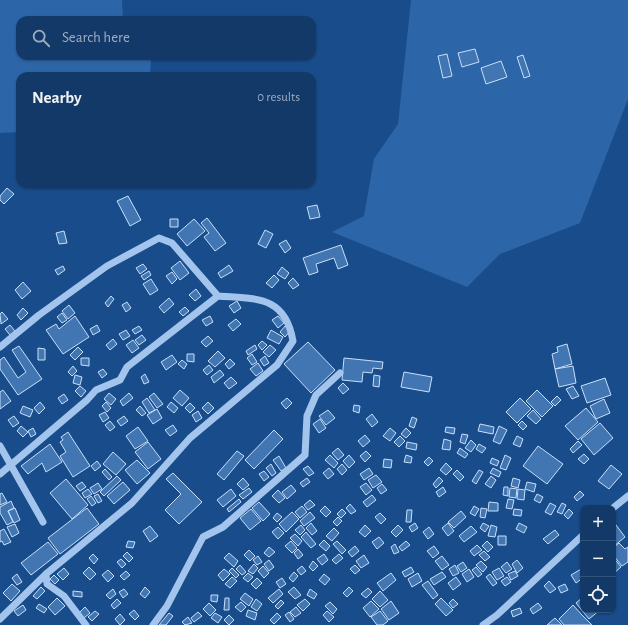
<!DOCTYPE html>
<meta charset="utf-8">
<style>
:root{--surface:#133968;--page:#1c406e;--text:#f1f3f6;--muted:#9dacc0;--line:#32537c}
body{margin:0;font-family:"Alegreya Sans",sans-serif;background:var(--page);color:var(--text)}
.controls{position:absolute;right:12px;bottom:12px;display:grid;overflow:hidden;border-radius:8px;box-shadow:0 1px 3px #0004}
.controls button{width:36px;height:36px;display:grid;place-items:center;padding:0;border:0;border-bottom:1px solid var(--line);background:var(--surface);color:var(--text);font:20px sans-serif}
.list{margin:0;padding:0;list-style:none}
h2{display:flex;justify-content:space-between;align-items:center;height:52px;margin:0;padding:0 16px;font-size:17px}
h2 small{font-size:13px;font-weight:400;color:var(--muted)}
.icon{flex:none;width:22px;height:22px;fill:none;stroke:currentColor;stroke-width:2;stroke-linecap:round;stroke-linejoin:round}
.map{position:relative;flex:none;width:628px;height:625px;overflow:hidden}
.search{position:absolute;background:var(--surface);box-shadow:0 1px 3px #0004;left:16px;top:16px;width:300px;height:44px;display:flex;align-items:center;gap:10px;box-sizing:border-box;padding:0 14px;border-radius:12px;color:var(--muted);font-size:15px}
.panel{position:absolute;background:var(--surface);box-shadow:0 1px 3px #0004;left:16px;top:72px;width:300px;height:116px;border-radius:12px}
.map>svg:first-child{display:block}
.green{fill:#2c66a8}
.building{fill:#4276b2;stroke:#c8dffa}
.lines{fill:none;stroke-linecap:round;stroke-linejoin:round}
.minor{stroke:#a3c5ed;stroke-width:7}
</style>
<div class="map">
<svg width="628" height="625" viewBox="0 0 628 625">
<rect width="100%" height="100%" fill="#194c8a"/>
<path class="green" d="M0,0H122L123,20H20V56H151L150,76H20V132L0,133Z
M411,0H628V99L580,223L500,254L467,287L332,232L364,216L374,159L398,124Z"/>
<path class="building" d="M475,49L479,62L462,67L458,53Z
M447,54L452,76L443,78L438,56Z
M523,55L530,76L524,78L517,57Z
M501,61L507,77L486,84L481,68Z
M7,188L14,194L4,204L0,200V196Z
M128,196L141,220L130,226L117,201Z
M317,205L320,217L310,219L307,207Z
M207,218L226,243L215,251L204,237L209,233L201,223Z
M170,219H178V227H170Z
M194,219L205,231L187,246L177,234Z
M265,230L273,234L266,248L258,244Z
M64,231L67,243L59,244L56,233Z
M286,240L291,248L285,253L279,244Z
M341,245L348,265L338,269L334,258L316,264L318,272L309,275L303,258Z
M180,261L189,273L180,280L171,268Z
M143,264L147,269L140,274L136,268Z
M229,265L233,271L221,278L218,273Z
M63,266L65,270L58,275L55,270Z
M282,267L289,273L285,279L277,274Z
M149,271L151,275L144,280L141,276Z
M172,272L177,279L172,284L166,276Z
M274,275L279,280L272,288L266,283Z
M293,278L299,285L293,289L288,283Z
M151,279L158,290L150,295L143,284Z
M23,282L31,291L22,299L15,290Z
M196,289L201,296L195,301L189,295Z
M111,296L114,299L108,307L105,303Z
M169,298L174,304L164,313L159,307Z
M237,301L241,308L234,313L229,306Z
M127,302L131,308L126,312L122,305Z
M69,305L75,313L68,319L62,311Z
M185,307L189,311L183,316L179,312Z
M23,308L28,313L21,320L17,315Z
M2,312L8,319L1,324L0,314Z
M62,313L67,320L62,323L57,317Z
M75,316L89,337L63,354L46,330L56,324L59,329Z
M210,316L213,322L206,326L202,320Z
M278,316L284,323L278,328L272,320Z
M236,319L241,324L233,331L228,325Z
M10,325L15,331L10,335L5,329Z
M97,325L100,331L93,335L90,329Z
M139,326L142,330L135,334L132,330Z
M285,326L290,331L285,337L280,332Z
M126,330L130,336L123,340L119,334Z
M271,330L283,337L279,344L267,338Z
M142,335L146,340L139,345L135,340Z
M208,336L213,341L206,347L201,342Z
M113,339L117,344L110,350L106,345Z
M133,340L139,348L132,353L126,345Z
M262,341L267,345L262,350L258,345Z
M308,342L335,370L311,393L284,364Z
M567,344L572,364L555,369L552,354L558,352L557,347Z
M255,345L257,349L248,355L246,351Z
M270,345L276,350L269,357L263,352Z
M19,346L42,379L18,395L0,369V360L4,357L18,378L26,372L12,350Z
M78,347L83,352L75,360L70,355Z
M38,348L45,349V360H38Z
M218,351L225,358L215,367L208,361Z
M187,354H194V362L187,361Z
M252,354L257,362L252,365L247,358Z
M172,355L177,362L166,370L161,362Z
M265,356L269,363L264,366L260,360Z
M81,358H89V366L81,365Z
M344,358L383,362L382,369L373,368L372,373L363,372L362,382L342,380Z
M230,359L235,364L229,369L225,364Z
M182,360L187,364L184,369L178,364Z
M258,363L263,371L256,376L250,369Z
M209,365L213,370L207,375L203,370Z
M73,366L77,371L72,376L68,372Z
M573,366L576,383L559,387L555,369Z
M103,369L107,374L102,378L98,372Z
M220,370L224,375L214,383L211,377Z
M404,372L432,377L429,392L401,387Z
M145,374L149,382L144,384L141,377Z
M75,375L82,377L80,385L73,383Z
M374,375L380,376L379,387L373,386Z
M231,377L237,383L229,389L224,383Z
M605,378L611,395L587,403L581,386Z
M343,383L349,389L343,394L338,388Z
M80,386L86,391L81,397L75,391Z
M573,386L579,396L572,399L566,389Z
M3,390L11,401L0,409V392Z
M180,390L189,398L182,406L173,398Z
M537,390L553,406L542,417L526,401Z
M109,393L116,399L111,405L104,399Z
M129,393L133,398L123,406L120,401Z
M154,393L163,404L157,408L149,397Z
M64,394L68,400L62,404L58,398Z
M557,396L561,400L555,406L551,402Z
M147,398L155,410L149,413L142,402Z
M287,398L292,403L286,409L281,403Z
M520,398L531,409L517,423L506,412Z
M604,399L610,413L596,419L590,406Z
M40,402L45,408L39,414L34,408Z
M106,402L111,408L107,412L102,406Z
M171,402L178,408L174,413L167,407Z
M208,402L214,408L208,414L202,408Z
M190,403L195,408L190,413L185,408Z
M354,405L360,406L359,413L353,411Z
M23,406L33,410L30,417L20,413Z
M140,406L146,413L142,416L136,410Z
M586,408L598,422L578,440L565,426Z
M157,409L162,418L153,424L147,415Z
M328,410L335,418L326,425L319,416Z
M533,410L541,419L536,424L527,416Z
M198,411L202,418L196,422L192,415Z
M105,412L109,418L103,422L99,415Z
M372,414L378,422L372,427L366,419Z
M14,416L19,423L13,427L8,420Z
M124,416L128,421L121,426L117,421Z
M412,417L417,419L414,428L409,426Z
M320,419L326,428L319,433L313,424Z
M110,421L115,427L110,431L105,425Z
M522,421L527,426L523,430L518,425Z
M600,423L613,438L594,455L581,439Z
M480,424L494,427L493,434L478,431Z
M173,425L177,431L170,436L165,430Z
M21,426L28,432L23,437L17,431Z
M499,426L507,430L500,444L493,441Z
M138,427L148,441L135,449L126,436Z
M446,427L455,428L454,434L445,432Z
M33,428L36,434L31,437L28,431Z
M390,428L396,433L390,441L383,436Z
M406,428L411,433L406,438L401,434Z
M274,430L283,439L254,469L245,460Z
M68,432L90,466L73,477L60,456L66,452L60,442L63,440L61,437Z
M462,434L468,435L465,444L460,442Z
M365,435L370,441L363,447L358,441Z
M400,436L405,441L399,447L394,442Z
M517,436L523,439L520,447L513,444Z
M444,439L451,441L450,450L442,449Z
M471,440L476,445L471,452L465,448Z
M578,441L582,445L573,453L570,449Z
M148,442L161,459L148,469L135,452Z
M407,442L417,444L416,450L406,448Z
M50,444L62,462L46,472L42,463L28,474L21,466Z
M479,444L486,448L482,453L476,449Z
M538,446L563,464L547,484L523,466Z
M338,448L344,455L338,460L332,453Z
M460,448L468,454L465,458L457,453Z
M237,451L244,456L224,480L217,474Z
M366,451L371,456L365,462L360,456Z
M113,452L126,464L116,475L103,464Z
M584,454L589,459L584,464L578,459Z
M330,455L338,463L334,468L325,460Z
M349,455L355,462L349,468L343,461Z
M406,455L412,457L411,463L404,462Z
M505,455L511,458L506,470L500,468Z
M279,456L286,468L281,471L273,460Z
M429,457L433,461L428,466L424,462Z
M492,458L499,461L497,466L490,463Z
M384,459L392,460L391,468L383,467Z
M137,460L150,473L137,484L125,470Z
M97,461L101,466L95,471L91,466Z
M446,463L452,469L446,475L440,470Z
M271,464L276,473L272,476L266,468Z
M342,464L347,470L342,475L337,469Z
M611,465L622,474L609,489L598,481Z
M308,466L314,473L309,476L303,469Z
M329,468L334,474L328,479L323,473Z
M369,468L373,474L364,480L360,474Z
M493,468L501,472L499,477L490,473Z
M105,469L112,477L109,480L102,472Z
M457,470L464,477L460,481L453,474Z
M479,470L483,472L476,484L472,481Z
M264,471L269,477L264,481L259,474Z
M173,473L202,502L179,524L165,510L181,494L166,479Z
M376,475L382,482L373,488L368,480Z
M117,476L121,480L104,496L100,492Z
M491,476L496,480L491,488L485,484Z
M439,477L443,481L436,488L433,484Z
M243,478L249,485L243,490L237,484Z
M307,478L310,482L303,487L300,483Z
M513,478L520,480L518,488L511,486Z
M66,479L88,505L72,519L50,493Z
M82,482L86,487L80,491L76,486Z
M123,482L130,490L114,504L107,496Z
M527,482L536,484L534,492L525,489Z
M98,483L102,489L94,494L90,488Z
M366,483L372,490L366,495L360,487Z
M382,484L387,490L381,494L377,488Z
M291,485L296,491L287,499L282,492Z
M443,487L446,492L439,497L436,492Z
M504,487H508V496L503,495Z
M249,488L252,492L243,499L239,495Z
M510,488L517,489L516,498L509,497Z
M88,489L92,494L85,498L82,493Z
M231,489L236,496L223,507L217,500Z
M518,489L525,490L524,500L517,499Z
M278,490L285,498L279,503L272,496Z
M580,491L584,495L577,501L574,497Z
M2,493L7,502L0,505V494Z
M98,494L102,501L98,503L94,496Z
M537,494L543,497L540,503L534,500Z
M372,495L376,500L367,507L363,502Z
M91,496L96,503L92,506L87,499Z
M239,499L241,502L229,512L227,509Z
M508,499L514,500L512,509L506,508Z
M310,500L315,505L308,510L304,505Z
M11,501L14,508L8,511L13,522L7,525L0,513V507Z
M259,502L270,514L263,521L252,508Z
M489,502L498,503V511H488Z
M550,503L556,506L551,515L545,512Z
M562,503L566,505L562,514L557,512Z
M350,504L356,511L351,514L346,508Z
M302,506L307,512L300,518L295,512Z
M325,506L331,512L326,517L320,511Z
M474,506L479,509L475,516L470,513Z
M15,508L20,520L14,523L8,511Z
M87,508L99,524L60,554L48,538Z
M481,508L487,509L485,518L480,517Z
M251,509L261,521L250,530L240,518Z
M342,509L346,513L341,518L337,514Z
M514,509L522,510L521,516L513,515Z
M569,509L573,513L568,519L564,515Z
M407,510H412L411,522H406Z
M461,511L466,517L454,528L448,522Z
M292,512L299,519L286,532L279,524Z
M310,512L315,518L304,526L300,521Z
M277,513L282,517L277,522L273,518Z
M380,513L386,519L381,524L375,517Z
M338,517L342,521L337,526L333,522Z
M613,521L625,537L613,547Z
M311,523L317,531L312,535L306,528Z
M415,523L418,528L412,532L409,527Z
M448,523L454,531L448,536L442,528Z
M483,523L489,526L485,532L480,528Z
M519,523L527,527L524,533L516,529Z
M15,524L19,533L12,537L7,527Z
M301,525L305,530L300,535L295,530Z
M365,525L371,531L365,537L359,532Z
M398,525L403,530L396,537L391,532Z
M491,525L497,527L495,537L488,536Z
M150,526L158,536L150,542L143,531Z
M471,526L477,532L464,542L459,536Z
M278,527L284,533L278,539L272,532Z
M429,527L434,534L428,539L423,532Z
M334,528L339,533L332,541L326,536Z
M4,529L11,542L4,545L2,541L0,542V531Z
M555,530L559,535L548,544L543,539Z
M306,532L316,544L311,548L301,537Z
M295,534L302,541L298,546L290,538Z
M498,536H506V545H498Z
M379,537L384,543L377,549L372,542Z
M324,540L330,546L326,551L319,545Z
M128,541L135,542L133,548L126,547Z
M291,541L297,548L292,553L285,546Z
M337,541L346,550L342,554L333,544Z
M406,541L410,545L402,551L399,547Z
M487,541L493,547L488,552L482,546Z
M48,542L58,554L31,575L21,563Z
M619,543L625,549L628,547V562L622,566L613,555V548Z
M395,544L399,552L394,554L391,547Z
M477,545L482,550L474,556L470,551Z
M355,546L359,551L352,557L348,552Z
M434,546L439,553L433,558L427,551Z
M269,547L275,552L269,557L264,553Z
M298,549L303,555L298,559L294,553Z
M249,550L255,556L250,561L244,555Z
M484,551L490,557L485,561L479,555Z
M127,552L133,558L129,562L123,556Z
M229,553L238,561L234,567L224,558Z
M93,554L98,559L94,564L89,558Z
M324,554L328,560L322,565L317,559Z
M339,554L343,558L336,564L332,560Z
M364,555L369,563L361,568L356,561Z
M258,556L262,562L257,565L253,560Z
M442,556L449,565L442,570L435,561Z
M613,557L621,567L613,574Z
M121,559L126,564L122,568L117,562Z
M269,560L274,567L269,571L264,564Z
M517,560L523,568L517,573L512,564Z
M313,561L318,566L313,571L309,567Z
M481,561L487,567L483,572L476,565Z
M463,562L467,568L461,572L457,566Z
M507,562L512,569L506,573L501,567Z
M254,564L258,568L253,574L248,571Z
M240,565L246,572L242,575L236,569Z
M355,565L360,570L355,574L350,569Z
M455,565L459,573L453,576L449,569Z
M263,566L269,573L264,578L258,571Z
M302,566L306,571L301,575L297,570Z
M89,567L96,574L90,580L83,573Z
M411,567L414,572L405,577L402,572Z
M476,567L482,574L478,577L472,570Z
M64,568L69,574L63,580L57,574Z
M232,568L239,575L236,578L229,571Z
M499,568L504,576L497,580L492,572Z
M583,568V578L576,583L571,575Z
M224,569L230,574L223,581L218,575Z
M469,569L474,577L467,582L462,574Z
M108,570L114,576L108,582L102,575Z
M126,571L130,575L124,580L120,576Z
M515,571L518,576L511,580L508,574Z
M294,572L298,576L293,582L289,578Z
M442,572L446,577L434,585L430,579Z
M248,573L253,577L248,582L243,578Z
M391,573L396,580L383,591L377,583Z
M418,573L422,581L412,587L408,579Z
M17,574L22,582L17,585L12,578Z
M324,574L330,579L325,585L319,580Z
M490,574L497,583L493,586L486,577Z
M54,575L59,580L55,584L50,579Z
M232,577L237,581L230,588L225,584Z
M456,577L461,584L453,590L448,583Z
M507,577L511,582L505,586L501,581Z
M257,578L262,583L256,589L251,584Z
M282,578L286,584L280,588L276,582Z
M428,581L438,595L433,599L422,585Z
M549,581L556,589L550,593L544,586Z
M12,584L20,591L11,601L3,593Z
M565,584L568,590L561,593L558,587Z
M41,587L45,591L37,599L33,596Z
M145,587L150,592L145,598L140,594Z
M294,587L301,595L295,599L288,592Z
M349,587L353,591L347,597L343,593Z
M368,588L372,592L366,598L361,594Z
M113,589L116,594L110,599L106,595Z
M124,589L128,594L123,598L119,592Z
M279,589L283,594L273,603L268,598Z
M310,589L317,594L314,599L307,595Z
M73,591L82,592V597L73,596Z
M380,591L388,600L380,607L372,599Z
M245,593L253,599L249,606L240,599Z
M211,595H218L217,602L211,601Z
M583,597V610H600L589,619L576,603Z
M57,598L65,606L55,615L48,607Z
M225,598H229V610H224Z
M441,598L453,610L446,616L435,604Z
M117,599L121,603L114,609L111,605Z
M256,599L262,604L257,611L251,607Z
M305,599L310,604L303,611L297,605Z
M453,599L458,604L453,608L449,603Z
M281,600L284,603L278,609L275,606Z
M371,601L379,609L370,617L363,608Z
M391,601L399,613L389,620L381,609Z
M241,602L246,607L241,612L235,607Z
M330,602L337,609L333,614L325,606Z
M209,603L216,610L210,616L203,609Z
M538,603L542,608L533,614L530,609Z
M39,604L47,609L44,613L36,608Z
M23,605L26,610L18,616L14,611Z
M573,605L582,615L592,625H564L559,619Z
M85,607L90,613L84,618L79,613Z
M296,607L301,613L295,617L290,612Z
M520,608L522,613L513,617L511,611Z
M134,610L139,616L135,620L129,614Z
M248,610L257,613L255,620L246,616Z
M95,611L99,614L92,621L88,617Z
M327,611L334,617L329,622L323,615Z
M380,611L388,621L383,625H377L371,617Z
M198,612L202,616L194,622L191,618Z
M289,612L294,619L290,622L285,615Z
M169,613L173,616L166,625H159Z
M215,613L222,617L218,623L211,618Z
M277,613L281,617L274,624L270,620Z
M120,614L125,620L120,625L115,619Z
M229,615L234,620L229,625L224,620Z
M188,617L192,623L185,625L182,622Z
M555,618L562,625H547Z"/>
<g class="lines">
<path class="minor" d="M0,347L39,315L107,266L159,238L172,243L218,296
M0,446L43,522
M0,474L87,400L96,390L120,380L127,367L218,296C256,299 285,295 293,341L277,365L190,438L132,503L46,574L0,619
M613,508L628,496
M46,574L47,584L64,596L86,625
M153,625L167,606L203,537L223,527L305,455L307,416L316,395L340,373
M483,625L497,615L583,535"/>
</g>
</svg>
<div class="controls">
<button>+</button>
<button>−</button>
<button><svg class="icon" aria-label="locate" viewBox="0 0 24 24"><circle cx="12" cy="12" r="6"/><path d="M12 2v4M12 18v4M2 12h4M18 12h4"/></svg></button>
</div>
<div class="search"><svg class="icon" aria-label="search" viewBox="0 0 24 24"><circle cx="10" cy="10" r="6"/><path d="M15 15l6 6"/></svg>Search here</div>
<section class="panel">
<h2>Nearby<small>0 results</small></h2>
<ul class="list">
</ul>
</section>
</div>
